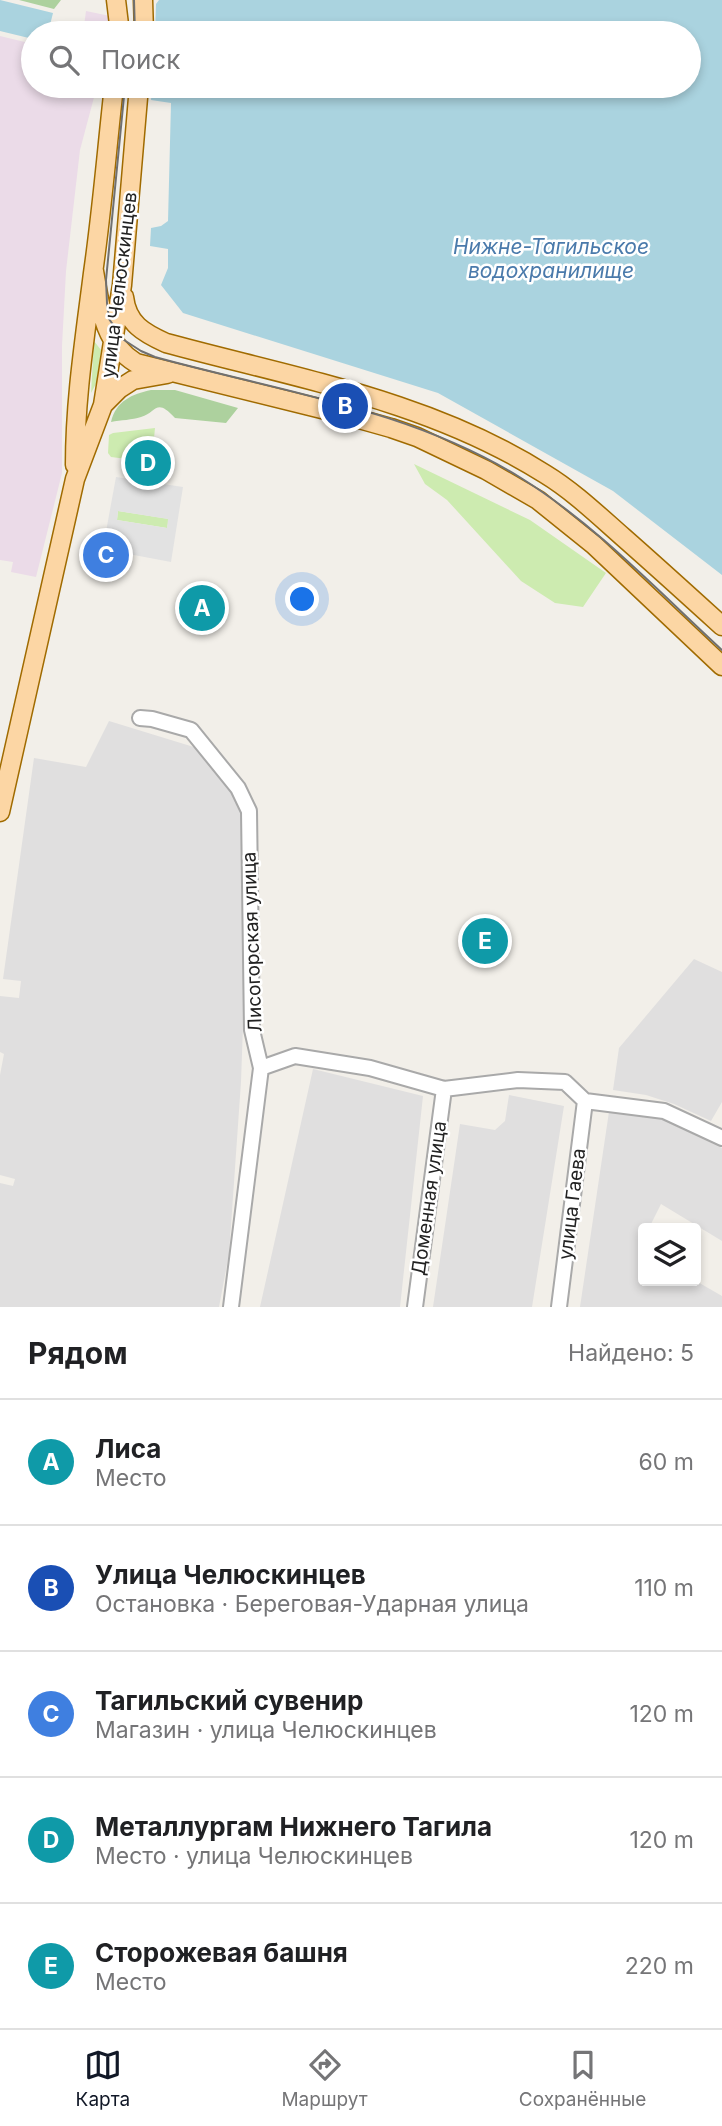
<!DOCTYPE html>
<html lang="ru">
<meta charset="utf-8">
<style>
:root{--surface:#fff;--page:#f2f2f2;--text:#202124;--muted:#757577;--line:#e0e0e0;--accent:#111827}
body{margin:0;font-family:Inter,sans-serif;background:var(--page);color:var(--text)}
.controls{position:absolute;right:21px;bottom:21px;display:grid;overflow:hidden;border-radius:7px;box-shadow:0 4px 10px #0003}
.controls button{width:63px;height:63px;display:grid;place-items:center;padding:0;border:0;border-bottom:2px solid var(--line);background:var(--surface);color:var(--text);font:35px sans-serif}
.you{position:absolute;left:303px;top:600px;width:24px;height:24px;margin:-18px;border:5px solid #fff;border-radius:50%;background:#1a73e8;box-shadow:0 0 0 10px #1a73e833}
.badge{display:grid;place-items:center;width:46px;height:46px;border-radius:50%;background:var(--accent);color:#fff;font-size:23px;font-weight:700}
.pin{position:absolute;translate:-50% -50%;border:4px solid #fff;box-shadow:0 2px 7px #0006}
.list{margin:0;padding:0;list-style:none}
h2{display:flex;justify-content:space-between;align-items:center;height:91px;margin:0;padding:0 28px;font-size:30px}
h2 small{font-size:23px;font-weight:400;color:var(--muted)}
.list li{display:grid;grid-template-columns:46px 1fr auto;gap:21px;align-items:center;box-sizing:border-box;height:126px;padding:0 28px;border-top:2px solid var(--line)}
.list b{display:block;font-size:26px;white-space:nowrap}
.list p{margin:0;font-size:23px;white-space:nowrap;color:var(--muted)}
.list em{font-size:23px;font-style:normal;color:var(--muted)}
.icon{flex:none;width:38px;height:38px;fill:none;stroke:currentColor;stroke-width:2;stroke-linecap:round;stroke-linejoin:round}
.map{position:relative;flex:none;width:722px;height:1307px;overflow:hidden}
.search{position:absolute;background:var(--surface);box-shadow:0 4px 10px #0003;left:21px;right:21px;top:21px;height:77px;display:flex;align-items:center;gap:18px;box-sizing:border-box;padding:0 24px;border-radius:38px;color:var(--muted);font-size:26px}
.sheet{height:721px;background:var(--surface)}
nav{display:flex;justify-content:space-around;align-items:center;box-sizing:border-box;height:98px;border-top:2px solid var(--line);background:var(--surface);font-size:19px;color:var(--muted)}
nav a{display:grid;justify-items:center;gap:4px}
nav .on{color:var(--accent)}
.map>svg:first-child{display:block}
.residential{fill:#e0dfdf}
.industrial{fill:#ebdbe8}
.grass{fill:#cdebb0}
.forest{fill:#add19e}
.parking{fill:#e2e2e2;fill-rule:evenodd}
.water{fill:#aad3df}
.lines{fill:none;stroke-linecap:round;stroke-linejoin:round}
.minor-casing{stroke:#a9a9a9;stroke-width:18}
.major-casing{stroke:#a06b00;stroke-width:21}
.minor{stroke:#fff;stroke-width:14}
.major{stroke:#fcd6a4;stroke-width:18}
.tram{stroke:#707070;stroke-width:2}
.labels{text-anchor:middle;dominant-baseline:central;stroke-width:5;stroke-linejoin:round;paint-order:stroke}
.street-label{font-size:19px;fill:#222;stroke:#fff}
.water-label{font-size:21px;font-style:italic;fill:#4a7aab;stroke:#fff}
</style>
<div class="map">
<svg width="722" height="1307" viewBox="0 0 722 1307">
<rect width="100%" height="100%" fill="#f2efe9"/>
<path class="residential" d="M109,721L197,748L245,808V969L241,1082L229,1254L219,1307H0V1183L13,1186L15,1179L0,1175V1075L4,1054L0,1052V996L19,998L21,981L3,979L34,758L86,767Z
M694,959L722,972V1102L711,1121L674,1104L646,1095L613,1090L619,1048Z
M313,1069L423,1096L400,1307H260Z
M509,1095L564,1106L532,1307H433L460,1124L495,1130L505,1121Z
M610,1105L638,1108L722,1148V1241L661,1204L649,1228H643V1241L640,1248L643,1250V1281H696L722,1296V1307H580Z"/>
<path class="industrial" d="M86,11L110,16L107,33H83Z
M0,36L33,44V86H97L80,150L66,271L62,346V473L36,577L11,572L13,562L0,560Z"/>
<path class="grass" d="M94,341L101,350L97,382L91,393Z
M155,428L153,448H130L127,459L111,457L108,453L109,435L113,433Z
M414,464L530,520L606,573L583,607L555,603L521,581L447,500L425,484Z
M118,511L169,519L167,528L117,520Z"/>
<path class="forest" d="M19,0H61L54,9Z
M151,390H175L238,408L226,423L175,418C156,397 157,412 141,417C132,420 121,420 111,422C116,401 132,394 151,390Z"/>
<path class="parking" d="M116,477L183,487L171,562L118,552L120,540L105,537ZM118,511L168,519L167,528L117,520Z"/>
<path class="water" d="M0,0L53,13L48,33H33V39L0,31Z
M159,0H722V575L613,491L438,393L183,313L161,285L168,268V249L150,246L151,228L161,226L168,221L171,103L151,100L152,86H689V33H155L156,4Z"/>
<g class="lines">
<defs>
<path id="minor" d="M140,718L152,719L191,730L238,788L249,811L252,1030L261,1068L231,1307
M261,1068L295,1056L370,1068L444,1089L518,1080L565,1082L585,1101L664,1111L722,1138
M415,1307L444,1089
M559,1307L585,1101"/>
<path id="major" d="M116,0L120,33
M143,0L144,33
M94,271C100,305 103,343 136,363L334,412L391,428L417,437L486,470L538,500L594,545L722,666
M124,297C127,324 144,333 166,343C295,378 430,401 545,474C573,491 598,515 623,537C656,566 689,596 722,626
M103,405L119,389L133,380L167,374
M75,465C75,400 85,337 93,273C102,211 107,148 114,86
M0,812L75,479L103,405L122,285L139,86"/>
</defs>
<use href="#minor" class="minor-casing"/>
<use href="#major" class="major-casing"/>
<use href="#minor" class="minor"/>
<use href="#major" class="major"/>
<path class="tram" d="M134,0L135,33
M125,86L106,280L107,303L109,319L124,340L141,351L155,357C277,391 411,409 521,478C595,524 658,591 722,650"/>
</g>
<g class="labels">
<g class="street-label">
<text transform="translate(119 285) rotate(-83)">улица Челюскинцев</text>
<text transform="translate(252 942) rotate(-92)">Лисогорская улица</text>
<text transform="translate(429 1198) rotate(-82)">Доменная улица</text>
<text transform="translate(572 1204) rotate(-83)">улица Гаева</text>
</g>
<g class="water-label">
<text x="551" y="246">Нижне-Тагильское<tspan x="551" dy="24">водохранилище</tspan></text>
</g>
</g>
</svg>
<div class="controls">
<button><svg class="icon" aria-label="layers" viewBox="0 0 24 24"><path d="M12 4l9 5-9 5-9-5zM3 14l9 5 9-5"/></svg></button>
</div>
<div class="you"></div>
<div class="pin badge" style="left:202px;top:608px;background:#0f9aa8">A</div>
<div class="pin badge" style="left:345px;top:406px;background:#1a4fb4">B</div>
<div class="pin badge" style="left:106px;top:555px;background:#3f7fe0">C</div>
<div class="pin badge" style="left:148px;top:463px;background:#0f9aa8">D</div>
<div class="pin badge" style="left:485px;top:941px;background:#0f9aa8">E</div>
<div class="search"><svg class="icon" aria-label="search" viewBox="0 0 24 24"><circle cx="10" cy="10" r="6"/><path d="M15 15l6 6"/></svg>Поиск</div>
</div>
<section class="sheet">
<h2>Рядом<small>Найдено: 5</small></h2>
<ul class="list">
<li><span class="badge" style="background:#0f9aa8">A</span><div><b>Лиса</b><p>Место</p></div><em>60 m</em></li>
<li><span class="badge" style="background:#1a4fb4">B</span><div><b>Улица Челюскинцев</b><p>Остановка · Береговая-Ударная улица</p></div><em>110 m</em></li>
<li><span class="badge" style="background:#3f7fe0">C</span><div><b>Тагильский сувенир</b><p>Магазин · улица Челюскинцев</p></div><em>120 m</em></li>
<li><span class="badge" style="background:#0f9aa8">D</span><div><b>Металлургам Нижнего Тагила</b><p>Место · улица Челюскинцев</p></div><em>120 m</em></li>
<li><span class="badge" style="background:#0f9aa8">E</span><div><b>Сторожевая башня</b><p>Место</p></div><em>220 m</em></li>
</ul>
</section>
<nav>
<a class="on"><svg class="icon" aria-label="map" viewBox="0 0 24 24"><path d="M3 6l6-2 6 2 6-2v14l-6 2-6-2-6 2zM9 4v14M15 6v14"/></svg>Карта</a>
<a><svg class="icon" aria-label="directions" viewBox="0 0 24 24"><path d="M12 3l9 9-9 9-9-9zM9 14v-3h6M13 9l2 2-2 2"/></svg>Маршрут</a>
<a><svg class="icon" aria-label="saved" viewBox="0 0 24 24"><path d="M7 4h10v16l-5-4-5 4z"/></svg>Сохранённые</a>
</nav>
